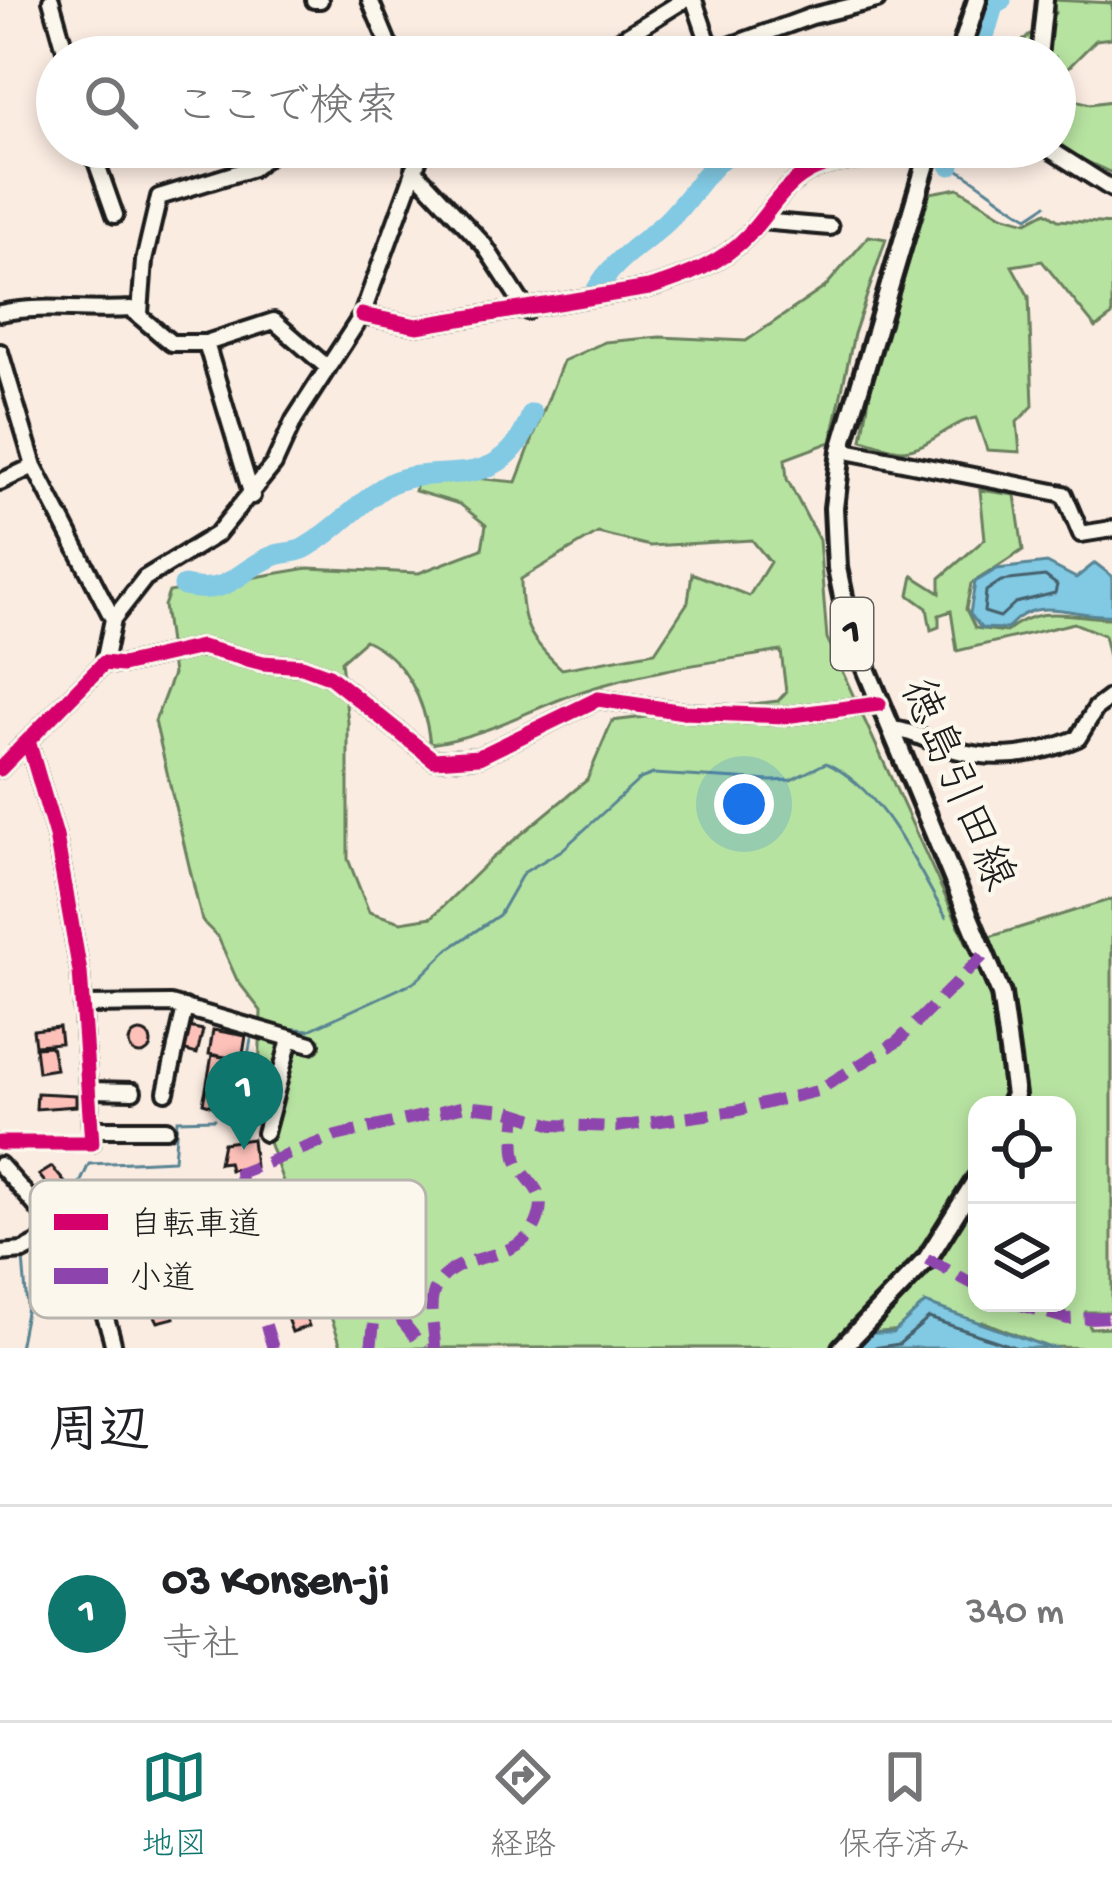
<!DOCTYPE html>
<html lang="ja">
<meta charset="utf-8">
<style>
:root{--surface:#fff;--page:#f2f2f2;--text:#202124;--muted:#757577;--line:#e0e0e0;--accent:#0f766e}
body{margin:0;font-family:"Gochi Hand","Klee One",sans-serif;background:var(--page);color:var(--text)}
.controls{position:absolute;right:36px;bottom:36px;display:grid;overflow:hidden;border-radius:24px;box-shadow:0 6px 18px #0003}
.controls button{width:108px;height:108px;display:grid;place-items:center;padding:0;border:0;border-bottom:3px solid var(--line);background:var(--surface);color:var(--text);font:60px sans-serif}
.you{position:absolute;left:744px;top:804px;width:42px;height:42px;margin:-30px;border:9px solid #fff;border-radius:50%;background:#1a73e8;box-shadow:0 0 0 18px #1a73e833}
.badge{display:grid;place-items:center;width:78px;height:78px;border-radius:50%;background:var(--accent);color:#fff;font-size:39px;font-weight:700}
.pin{position:absolute;translate:-50% -99px;filter:drop-shadow(0 3px 6px #0008)}
.pin::after{content:'';position:absolute;top:63px;width:42px;height:36px;background:inherit;clip-path:polygon(0 0,100% 0,50% 100%)}
.list{margin:0;padding:0;list-style:none}
h2{display:flex;justify-content:space-between;align-items:center;height:156px;margin:0;padding:0 48px;font-size:51px}
h2 small{font-size:39px;font-weight:400;color:var(--muted)}
.list li{display:grid;grid-template-columns:78px 1fr auto;gap:36px;align-items:center;box-sizing:border-box;height:216px;padding:0 48px;border-top:3px solid var(--line)}
.list b{display:block;font-size:45px;white-space:nowrap}
.list p{margin:0;font-size:39px;white-space:nowrap;color:var(--muted)}
.list em{font-size:39px;font-style:normal;color:var(--muted)}
.icon{flex:none;width:66px;height:66px;fill:none;stroke:currentColor;stroke-width:2;stroke-linecap:round;stroke-linejoin:round}
.map{position:relative;flex:none;width:1112px;height:1348px;overflow:hidden}
.search{position:absolute;background:var(--surface);box-shadow:0 6px 18px #0003;left:36px;right:36px;top:36px;height:132px;display:flex;align-items:center;gap:30px;box-sizing:border-box;padding:0 42px;border-radius:66px;color:var(--muted);font-size:45px}
.sheet{height:372px;background:var(--surface)}
nav{display:flex;justify-content:space-around;align-items:center;box-sizing:border-box;height:168px;border-top:3px solid var(--line);background:var(--surface);font-size:33px;color:var(--muted)}
nav a{display:grid;justify-items:center;gap:6px}
nav .on{color:var(--accent)}
.map>svg:first-child{display:block}
.green{fill:#b7e3a1;stroke:#6a805e;stroke-width:3;fill-rule:evenodd}
.water{fill:#82c9e3;stroke:#598493;stroke-width:3}
.lines{fill:none;stroke-linecap:round;stroke-linejoin:round}
.shore{stroke:#45616c;stroke-width:3}
.stream{stroke:#598493;stroke-width:3}
.river{stroke:#82c9e3;stroke-width:21}
.building{fill:#fdc1b9;stroke:#1c1c1c;stroke-width:3}
.minor-casing{stroke:#1c1c1c;stroke-width:22}
.major-casing{stroke:#1c1c1c;stroke-width:26}
.minor{stroke:#fbf7ec;stroke-width:14}
.major{stroke:#fbf7ec;stroke-width:16}
.quiet{stroke:#8e44ad;stroke-width:12;stroke-dasharray:24 12;stroke-linecap:butt}
.cycleway-casing{stroke:#fbf7ec;stroke-width:22}
.cycleway{stroke:#d6006c;stroke-width:15}
.labels{text-anchor:middle;dominant-baseline:central;stroke-width:9;stroke-linejoin:round;paint-order:stroke}
.shield{fill:#fbf7ec;stroke:#5f5e5a;stroke-width:3}
.shield-label{font-size:42px;font-weight:bold;fill:#1c1c1c}
.street-label{font-size:45px;fill:#1c1c1c;stroke:#fbf7ec}
.key{fill:#fbf7ec;stroke:#b8b5ae;stroke-width:3}
.key-label{font-size:33px;fill:#1c1c1c}
</style>
<div class="map">
<svg width="1112" height="1348" viewBox="0 0 1112 1348">
<rect width="100%" height="100%" fill="#fbece2"/>
<filter id="ink" filterUnits="userSpaceOnUse"><feTurbulence type="fractalNoise" baseFrequency=".00833" numOctaves="2"/><feDisplacementMap in="SourceGraphic" scale="24" xChannelSelector="R" yChannelSelector="G"/><feConvolveMatrix kernelMatrix="1 2 1 2 8 2 1 2 1" color-interpolation-filters="sRGB"/></filter>
<g filter="url(#ink)">
<path class="green" d="M1054,0L1112,3V38L1096,40L1060,76L1061,96L1090,104L1112,101V173L1055,147V57H1004L1055,13Z
M958,188L1002,215L1027,222L1046,212L1058,220L1112,224V316L1096,328L1042,261L1012,266L1029,297L1033,406L1017,422L1020,452L987,450L976,418C949,422 930,449 902,450C890,450 874,443 862,440L871,386L930,193Z
M869,236L886,239L854,334L831,442L785,459L787,479L819,540L827,638L967,944L1112,899V1312H1086L1090,1328L1112,1327V1348L1047,1347L984,1322L871,1333L857,1348H342L258,1111L261,1011L237,980L218,937L202,921L155,721L173,674L164,606L169,592L308,568L419,573L482,549L486,525L460,504L415,491L420,473L516,482L563,361L605,342L660,337L746,341L825,287ZM598,533L650,546L752,540L770,562L749,596L692,573L688,602L655,652L562,669C529,639 521,624 521,579ZM365,640C406,659 425,700 430,744C485,737 529,709 580,692C645,670 714,662 781,651L786,692L778,701L612,721L587,780L491,859L432,917L401,922L369,912L348,859V722L341,661ZM977,1105H1067V1303H977Z
M980,490L1015,495L1023,550L971,584L966,609L975,628L1006,632C1041,602 1072,618 1112,618V670L1104,635L1074,623L957,651L951,611L939,615V627L931,630L927,608L909,595L913,576L940,593V578L985,539Z"/>
<path class="water" d="M1047,563L1076,578L1095,563L1112,576V615C1073,618 1036,592 1007,629L981,628L970,614L975,582L997,569Z
M925,1303L1047,1347L1059,1348H857L871,1333H893Z"/>
<g class="lines">
<path class="shore" d="M1045,576L1057,585L1055,593L1015,603L1000,617L984,612L986,591L1001,581Z
M873,1348L899,1344L929,1318L1017,1348"/>
<path class="stream" d="M950,165C980,181 998,200 1028,217L1046,205
M274,1027L309,1030L416,981L449,949L499,915L523,873L562,850L640,779L653,774L772,781L791,780L826,763C884,790 915,864 946,917
M238,1111L252,1034
M62,1222L89,1164L174,1160L177,1120L214,1119
M19,1348L27,1307L23,1258"/>
<path class="river" d="M978,57L994,2L1001,0
M950,165L952,147
M596,291C613,260 639,247 664,224C691,200 705,166 737,147
M184,586C231,597 237,569 276,555C285,552 294,553 303,549C334,532 356,506 384,487C431,457 501,503 532,414"/>
</g>
<path class="building" d="M59,1027L61,1043L35,1045L33,1030Z
M188,1027L203,1030L197,1054L182,1050Z
M213,1030L246,1036L242,1060L209,1054Z
M129 1043a11 11 0 1 1 22 0a11 11 0 1 1-22 0Z
M51,1046L56,1069L38,1072L35,1047Z
M212,1055L234,1059L232,1069L240,1070L235,1095L206,1089Z
M206,1089L235,1095L228,1111L203,1103Z
M37,1093L76,1095V1106L36,1109Z
M252,1139L255,1167L230,1170L228,1162L219,1163L223,1143Z
M52,1167L71,1190L51,1214L42,1201L54,1193L39,1175Z
M170,1296L174,1318L158,1322L147,1300Z
M299,1298L309,1326L292,1332L282,1304Z"/>
<g class="lines">
<defs>
<path id="minor" d="M51,0L67,57
M314,0H320
M370,0L394,57
M694,0L708,41L721,49L812,16L877,0
M592,57L684,0
M1039,57L1045,0
M91,147L115,215
M1046,147L1112,189
M413,169L484,245L527,311
M760,221L830,227
M0,313C43,304 86,312 131,309L171,343H206
M140,313L144,261L159,197L253,168L278,147
M362,315L417,326L649,288C685,277 722,263 748,235C768,214 781,188 807,173C838,155 877,165 906,147
M0,352L34,466L113,619L104,663
M841,450L1064,494L1081,534L1112,529
M0,482L34,466
M252,496L206,343L274,321L328,368
M113,619L145,578L217,534L274,464L294,420L362,315L423,147
M891,729C915,731 932,744 955,750C998,762 1038,755 1078,738L1096,708L1112,696
M0,769L104,663L122,665L201,647L263,663L302,666L329,676L434,760L479,757L598,699L684,712L784,716L879,704
M84,1005L171,1004L311,1044
M91,1090L133,1091
M166,1092L185,1007
M92,1129H166
M265,1133L290,1039
M0,1143H92L80,972L56,836L29,744
M0,1165C49,1220 99,1274 114,1348
M0,1253L23,1251L58,1233"/>
<path id="major" d="M959,57L977,0
M931,147L841,450L834,508L837,568L850,630L1001,994L1015,1095L1010,1105
M842,1348L927,1259L977,1179"/>
</defs>
<use href="#minor" class="minor-casing"/>
<use href="#major" class="major-casing"/>
<use href="#minor" class="minor"/>
<use href="#major" class="major"/>
<path class="quiet" d="M927,1259L977,1286
M1014,1303L1068,1319L1112,1317
M273,1348L252,1281L267,1238L244,1201L240,1173L336,1136L465,1106L506,1110L553,1125L616,1127L735,1111L817,1091L897,1042L985,954
M371,1348L378,1289L386,1286L394,1288L402,1321L424,1348
M435,1348C435,1331 428,1309 434,1292C452,1245 521,1269 538,1219C549,1190 525,1182 517,1161C512,1146 516,1128 517,1113"/>
<defs>
<path id="cycleway" d="M362,315L417,326L649,288C685,277 722,263 748,235C768,214 781,188 807,173C838,155 877,165 906,147
M0,769L104,663L122,665L201,647L263,663L302,666L329,676L434,760L479,757L598,699L684,712L784,716L879,704
M0,1143H92L80,972L56,836L29,744"/>
</defs>
<use href="#cycleway" class="cycleway-casing"/>
<use href="#cycleway" class="cycleway"/>
</g>
</g>
<g class="labels">
<rect class="shield" x="831" y="598" width="42" height="72" rx="9"/>
<g class="shield-label">
<text x="852" y="634">1</text>
</g>
<g class="street-label">
<text transform="translate(954 786) rotate(67)">徳島引田線</text>
</g>
</g>
<rect x="30" y="1180" width="396" height="138" rx="18" class="key"/>
<rect x="54" y="1214" width="54" height="16" fill="#d6006c"/>
<rect x="54" y="1268" width="54" height="16" fill="#8e44ad"/>
<g class="key-label">
<text x="129" y="1234">自転車道</text>
<text x="129" y="1288">小道</text>
</g>
</svg>
<div class="controls">
<button><svg class="icon" aria-label="locate" viewBox="0 0 24 24"><circle cx="12" cy="12" r="6"/><path d="M12 2v4M12 18v4M2 12h4M18 12h4"/></svg></button>
<button><svg class="icon" aria-label="layers" viewBox="0 0 24 24"><path d="M12 4l9 5-9 5-9-5zM3 14l9 5 9-5"/></svg></button>
</div>
<div class="you"></div>
<div class="pin badge" style="left:244px;top:1150px">1</div>
<div class="search"><svg class="icon" aria-label="search" viewBox="0 0 24 24"><circle cx="10" cy="10" r="6"/><path d="M15 15l6 6"/></svg>ここで検索</div>
</div>
<section class="sheet">
<h2>周辺<small></small></h2>
<ul class="list">
<li><span class="badge">1</span><div><b>03 Konsen-ji</b><p>寺社</p></div><em>340 m</em></li>
</ul>
</section>
<nav>
<a class="on"><svg class="icon" aria-label="map" viewBox="0 0 24 24"><path d="M3 6l6-2 6 2 6-2v14l-6 2-6-2-6 2zM9 4v14M15 6v14"/></svg>地図</a>
<a><svg class="icon" aria-label="directions" viewBox="0 0 24 24"><path d="M12 3l9 9-9 9-9-9zM9 14v-3h6M13 9l2 2-2 2"/></svg>経路</a>
<a><svg class="icon" aria-label="saved" viewBox="0 0 24 24"><path d="M7 4h10v16l-5-4-5 4z"/></svg>保存済み</a>
</nav>
